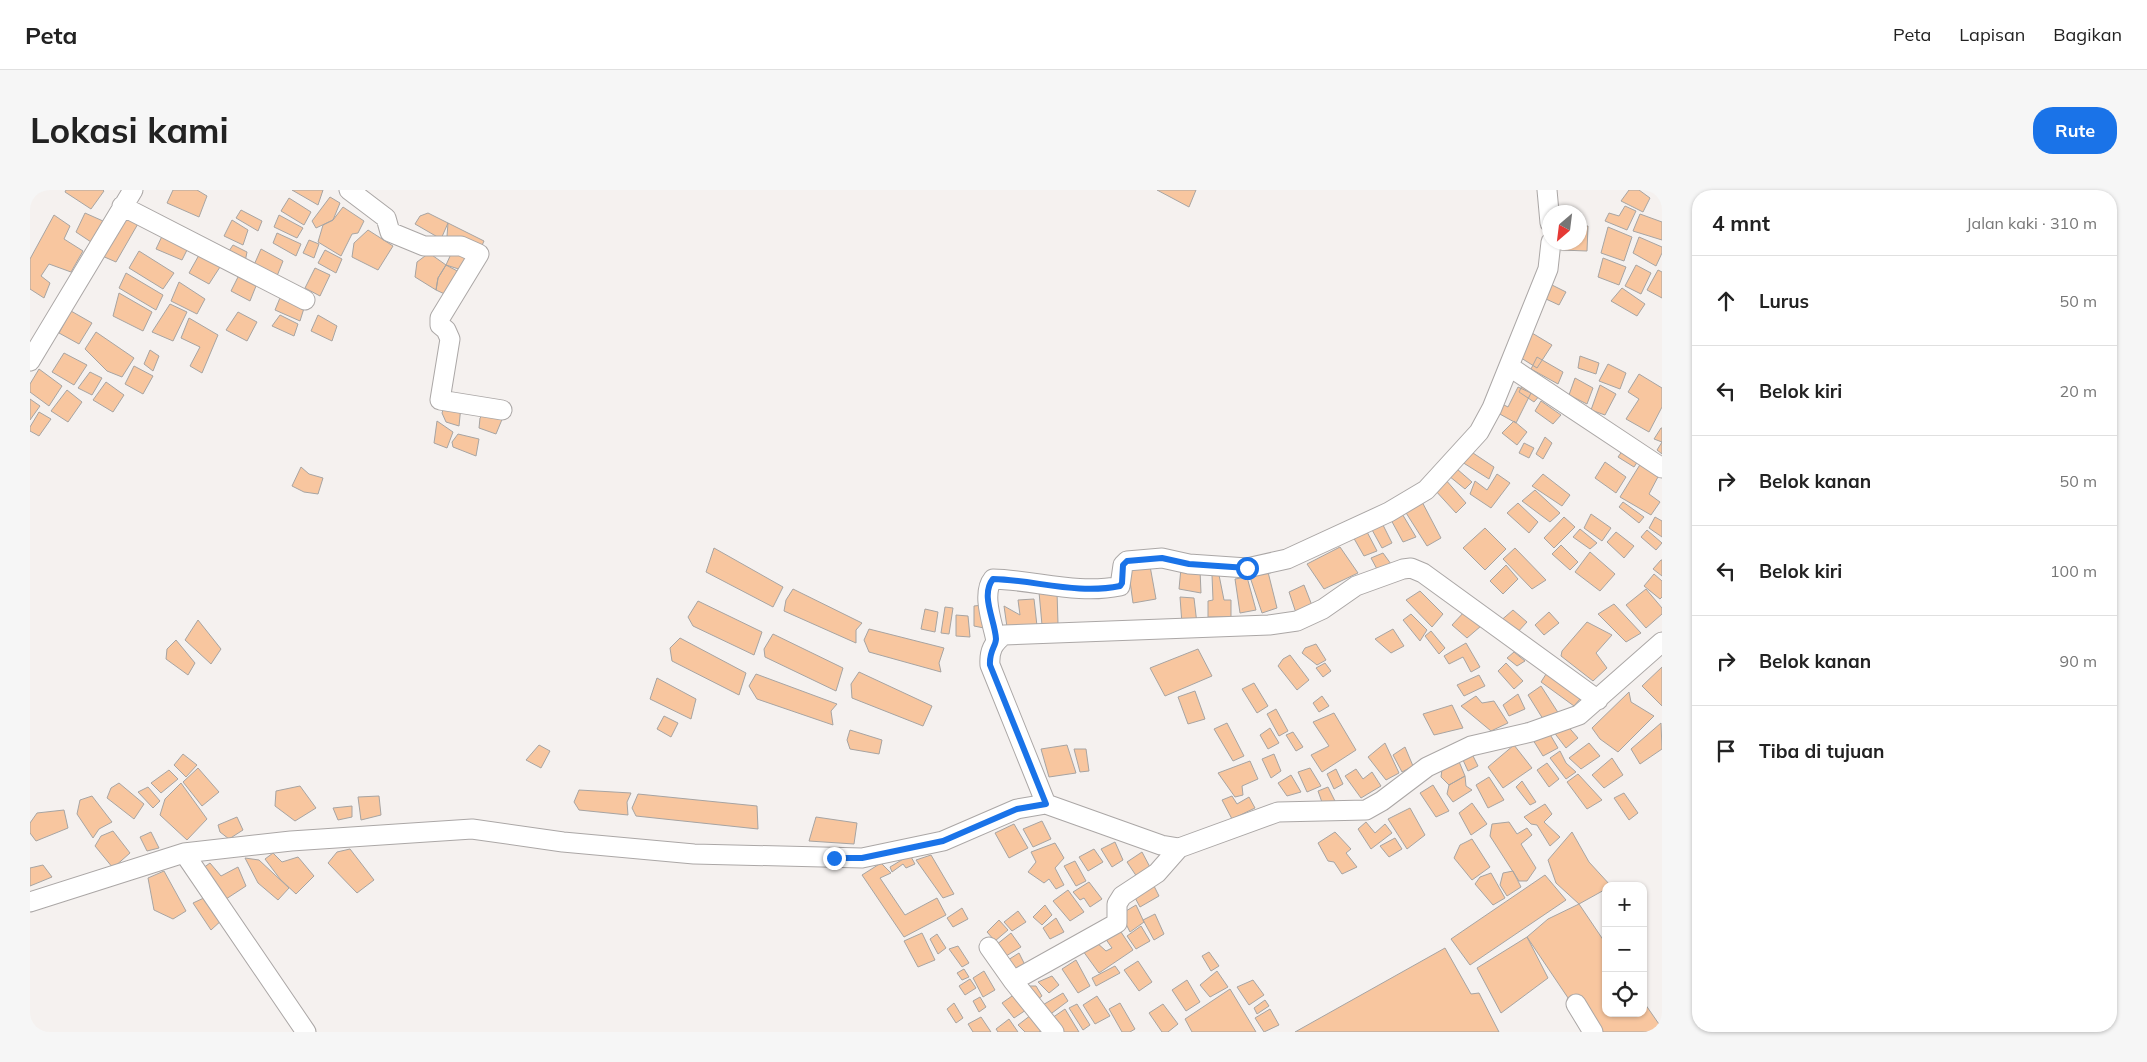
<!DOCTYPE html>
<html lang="id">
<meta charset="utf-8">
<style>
:root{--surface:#fff;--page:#f6f6f6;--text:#222;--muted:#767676;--line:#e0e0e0;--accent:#1a73e8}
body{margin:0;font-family:Mulish,sans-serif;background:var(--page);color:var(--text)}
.controls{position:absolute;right:15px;bottom:15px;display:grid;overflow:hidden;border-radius:10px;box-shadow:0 1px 4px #0004}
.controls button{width:45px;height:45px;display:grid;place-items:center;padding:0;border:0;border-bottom:1px solid var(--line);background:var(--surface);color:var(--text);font:25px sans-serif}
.compass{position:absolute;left:1512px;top:15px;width:45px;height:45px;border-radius:50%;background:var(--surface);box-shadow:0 1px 4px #0004;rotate:208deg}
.stop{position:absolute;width:15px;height:15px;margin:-11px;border:4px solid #1a73e8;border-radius:50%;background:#fff}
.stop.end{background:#1a73e8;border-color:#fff;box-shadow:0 1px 5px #0008}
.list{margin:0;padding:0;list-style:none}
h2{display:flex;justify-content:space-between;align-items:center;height:65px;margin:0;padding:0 20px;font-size:21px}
h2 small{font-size:16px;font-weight:400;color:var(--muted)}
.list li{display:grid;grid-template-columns:32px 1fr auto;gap:15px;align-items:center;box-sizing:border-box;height:90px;padding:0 20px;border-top:1px solid var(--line)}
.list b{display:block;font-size:19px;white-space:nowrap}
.list em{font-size:16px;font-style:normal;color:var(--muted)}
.icon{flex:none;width:28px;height:28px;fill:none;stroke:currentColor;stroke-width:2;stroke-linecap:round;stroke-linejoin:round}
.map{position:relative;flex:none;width:1632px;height:842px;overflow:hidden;border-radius:20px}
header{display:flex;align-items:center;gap:30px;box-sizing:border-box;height:70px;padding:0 25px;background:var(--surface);border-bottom:1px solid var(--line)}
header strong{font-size:24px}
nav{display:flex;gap:28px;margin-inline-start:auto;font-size:18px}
.intro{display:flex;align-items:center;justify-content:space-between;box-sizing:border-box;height:120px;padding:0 30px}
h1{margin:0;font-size:35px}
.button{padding:12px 22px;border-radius:20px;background:var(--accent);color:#fff;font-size:18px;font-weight:700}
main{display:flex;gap:30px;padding:0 30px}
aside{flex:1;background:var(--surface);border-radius:20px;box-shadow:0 1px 4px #0004}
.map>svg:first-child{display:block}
.building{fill:#f8c69f;stroke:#a7a4a2}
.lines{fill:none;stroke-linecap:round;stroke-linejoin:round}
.minor-casing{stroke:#aba7a6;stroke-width:21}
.minor{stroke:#fff;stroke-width:19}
.route{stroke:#1a73e8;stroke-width:6}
</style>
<header>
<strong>Peta</strong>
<nav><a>Peta</a><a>Lapisan</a><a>Bagikan</a></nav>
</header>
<div class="intro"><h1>Lokasi kami</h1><a class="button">Rute</a></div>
<main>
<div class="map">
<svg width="1632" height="842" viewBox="0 0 1632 842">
<rect width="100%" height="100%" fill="#f5f1ef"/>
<path class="building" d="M36,0H73L74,1L61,19L35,2Z
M143,0H167L177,6L169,27L137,13Z
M262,0H293L288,15Z
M1127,0H1166L1159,17Z
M1599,0H1609L1620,8L1613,22L1591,11Z
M300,7L310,13L303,30L286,38L282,31Z
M259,8L281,22L274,35L251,21Z
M1595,16L1606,21L1597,40L1575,31L1579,23L1589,26Z
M313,17L334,31L328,43L322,44L311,66L288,52L293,35L303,30Z
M211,20L232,31L228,41L206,28Z
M55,23L73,31L61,52L46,42Z
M398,23L418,33L411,49L385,34L390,26Z
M1610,24L1632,32V50L1603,41Z
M24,25L40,36L34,49L53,61L41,82L19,74L11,86L20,93L14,108L0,99V69Z
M249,25L273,38L267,48L244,37Z
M95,26L109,32L86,72L70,65Z
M202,30L218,40L213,55L194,46Z
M418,33L454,51L449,62L417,46Z
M1550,36H1558L1557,61L1531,60V52H1550Z
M1578,37L1602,47L1594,71L1571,63Z
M338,40L363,56L348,80L322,67L324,53Z
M247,43L271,54L266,66L243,53Z
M133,44L159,56L152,70L126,59Z
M1609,47L1632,57V63L1626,76L1603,63Z
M279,50L289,54L284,68L273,63Z
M203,55L217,62L215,72L197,64Z
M428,58L445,68L435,81L416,75L421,64Z
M231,59L253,71L247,86L224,75Z
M295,60L312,69L306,83L288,73Z
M109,61L144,83L133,99L99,78Z
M399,63L416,75L408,88L406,100L385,87L387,72Z
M169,65L190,77L179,94L159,83Z
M1573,68L1596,77L1589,95L1568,87Z
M416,75L433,84L419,106L406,100L408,88Z
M1606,75L1621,83L1611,104L1595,96Z
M285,78L300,85L290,106L275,98Z
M1628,80L1632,82V108L1617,100Z
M96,83L133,105L126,120L89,98Z
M210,83L228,91L220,111L201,101Z
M149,92L175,109L167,124L141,111Z
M1522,95L1536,102L1529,115L1516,109Z
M1592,98L1615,114L1607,126L1581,111Z
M89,103L122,122L113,141L83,126Z
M252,103L275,115L270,131L245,120Z
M140,114L157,122L143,151L122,142Z
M41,121L62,133L49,154L29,143Z
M208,122L227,132L217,151L196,140Z
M250,125L268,134L264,146L242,136Z
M288,125L307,136L302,151L281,141Z
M159,128L188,145L172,183L160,176L170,157L151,148Z
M66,142L104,168L92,187L77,181L55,159Z
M1502,143L1522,155L1507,178L1488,166Z
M120,160L129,166L123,181L114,174Z
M34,163L57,175L44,195L22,182Z
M1550,166L1569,173L1566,184L1548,178Z
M1507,167L1533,182L1528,194L1501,179Z
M1578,174L1596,183L1590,199L1569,191Z
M104,176L123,186L113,204L95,194Z
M9,179L32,196L19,216L0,202V194Z
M60,182L72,188L62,205L48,198Z
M1609,184L1632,198V217L1619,242L1596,229L1609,209L1598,202Z
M1545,188L1563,198L1557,214L1539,205Z
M76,192L94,205L83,222L63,210Z
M1494,192L1511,204L1504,212L1489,202Z
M1570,195L1586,204L1575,225L1561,220Z
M1488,197L1501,203L1486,233L1468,223L1472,214L1478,217Z
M37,200L52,212L38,232L21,221Z
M0,209L10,216L0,230Z
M1511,211L1531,225L1523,234L1505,221Z
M415,214L431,216L429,236L416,232L412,223Z
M458,220L473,227L466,244L449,238L450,228Z
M9,222L21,229L9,246L0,241V237Z
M407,231L423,242L417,258L404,253Z
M1484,231L1497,242L1487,255L1472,243Z
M1631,238H1632V264L1627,260L1632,252L1624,249Z
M428,244L449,249L446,266L423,257L422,252Z
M1515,247L1522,253L1513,269L1506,264Z
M1494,253L1504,258L1499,268L1489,263Z
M1595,257L1610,268L1604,277L1588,267Z
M1440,261L1464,277L1459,289L1432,272Z
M1575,272L1596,287L1586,303L1565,288Z
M1611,273L1630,283L1619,304L1630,312L1621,325L1590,307Z
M271,277L279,284L293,288L288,304L274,302L262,296Z
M1427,279L1442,292L1435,299L1419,286Z
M1467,284L1480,293L1461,318L1440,304L1445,291L1457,300Z
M1513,284L1540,305L1532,316L1502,296Z
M1415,289L1436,313L1426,323L1404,299Z
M1505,300L1530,323L1520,332L1492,311Z
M1390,308L1411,348L1397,356L1373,318Z
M1593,312L1614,327L1609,333L1589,317Z
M1488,313L1508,332L1499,343L1477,323Z
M1371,322L1386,347L1373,352L1360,328Z
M1561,324L1581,338L1572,351L1554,338Z
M1534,327L1545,337L1524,358L1514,348Z
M1625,327L1632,331V347L1619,338Z
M1352,333L1362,353L1352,358L1341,338Z
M1335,338L1347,361L1334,366L1322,345Z
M1455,338L1476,359L1455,380L1433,358Z
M1550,339L1567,353L1560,359L1543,347Z
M1617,340L1632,353L1626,360L1611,347Z
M1586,342L1604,356L1594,368L1577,352Z
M1531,355L1548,372L1540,380L1522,364Z
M1310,357L1328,383L1294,399L1277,374Z
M684,358L753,397L743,417L676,382Z
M1485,358L1516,390L1502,399L1473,369Z
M1560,362L1585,384L1570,401L1545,382Z
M1353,363L1361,374L1348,381L1341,368Z
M1631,370H1632V386L1623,379Z
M1476,375L1488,389L1473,404L1460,391Z
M1120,376L1126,409L1103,413L1098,377Z
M1151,378L1170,380L1171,403L1149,399Z
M1237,378L1247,418L1232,423L1219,384Z
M1624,384L1632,391V407L1630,409L1614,396Z
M1182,385H1189L1194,410H1201V427H1178V411L1183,410Z
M1217,387L1226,420L1210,423L1205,389Z
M1274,395L1283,418L1266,423L1259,402Z
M763,399L832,433L826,440V453L754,421L756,410Z
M1616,399L1632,418V424L1616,438L1596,415Z
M1390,401L1413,424L1402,437L1376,410Z
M1009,402H1027L1028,434L1012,435Z
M1150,407L1164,408L1167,434H1152Z
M1004,409L1007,436L977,437L974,416L990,425L988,410Z
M668,411L732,442L724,465L663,436L658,427Z
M1584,414L1611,443L1596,452L1568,424Z
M953,415L954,438L944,436V416Z
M915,417L923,418L919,444L911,443Z
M895,419L908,422L905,442L891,439Z
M1483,420L1497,432L1485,445L1468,433Z
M1435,421L1451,436L1437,448L1422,435Z
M1519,422L1529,433L1514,445L1505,435Z
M1381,424L1397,440L1390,451L1373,430Z
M926,425L938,426L940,447L926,446Z
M168,430L191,459L181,474L155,450Z
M1557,432L1582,445L1566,463L1577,478L1563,491L1531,466L1532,461Z
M839,439L914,458L909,473L911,482L839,462L834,450Z
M1363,439L1374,456L1361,463L1345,449Z
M1401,441L1415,458L1409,464L1395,446Z
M743,444L813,478L806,501L735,467L734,459Z
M650,448L716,483L709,505L642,471L640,458Z
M146,450L165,473L158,485L136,469L137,459Z
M1436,453L1450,477L1441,482L1433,467L1419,474L1414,466Z
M1286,454L1296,470L1287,475L1272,463L1275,458Z
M1168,459L1182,486L1135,506L1120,478Z
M1484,462L1495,471L1487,476L1477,468Z
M1260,465L1279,490L1267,500L1248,476L1253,469Z
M1295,473L1301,481L1293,487L1286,478Z
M1476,473L1493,491L1484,499L1468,481Z
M1632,477V516L1612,496Z
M1518,481L1548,500L1550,509L1544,516L1511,492Z
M829,482L902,516L893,536L822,508L821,494Z
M726,484L807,514L801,521L803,535L727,509L719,496Z
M1449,485L1455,496L1434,506L1427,495Z
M627,488L666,509L661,529L620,509Z
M1224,493L1238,516L1227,523L1212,499Z
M1511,496L1529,524L1513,529L1498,505Z
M1165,501L1175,529L1158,534L1148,507Z
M1599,502L1601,512L1624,526L1588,562L1570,549L1562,538Z
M1488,504L1495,519L1479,526L1473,515Z
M1292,506L1299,516L1289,522L1283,513Z
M1446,506L1452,513L1464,511L1478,533L1461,541L1431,516Z
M1422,515L1433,538L1404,545L1393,524Z
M1246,519L1258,541L1249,546L1237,524Z
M1304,523L1326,560L1292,582L1281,565L1299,556L1283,532Z
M634,526L648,533L641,547L627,539Z
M1197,533L1214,566L1203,571L1184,539Z
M1535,533L1548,548L1536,558L1523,541Z
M1631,533L1632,559L1610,574L1601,559Z
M1240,538L1249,553L1238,559L1230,545Z
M820,540L852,550L849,564L820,559L817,550Z
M1518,541L1528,558L1513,566L1503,550Z
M1263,542L1273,557L1266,561L1256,545Z
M1355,553L1369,583L1356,590L1338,567Z
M1559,553L1570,566L1551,579L1539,568Z
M509,555L520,561L511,578L496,570Z
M1037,555L1046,583L1019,587L1011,559Z
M1484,555L1502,578L1473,598L1458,577Z
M1375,557L1383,576L1372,582L1363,565Z
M1044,559H1056L1059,581L1050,582Z
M1530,561L1536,573L1546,582L1536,589L1520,568Z
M153,564L167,575L156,587L144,575Z
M1244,564L1251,581L1241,588L1232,569Z
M1442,564L1448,576L1438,581L1433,570Z
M1582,568L1593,585L1574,598L1562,585Z
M1428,569L1435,586L1419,595L1411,587L1412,579Z
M1220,571L1228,589L1212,596L1213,605L1205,607L1188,583Z
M1517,573L1529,589L1519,597L1507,580Z
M168,578L189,602L172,616L153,592Z
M1280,578L1291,596L1277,602L1268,582Z
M1306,579L1313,594L1304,599L1297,584Z
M1326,579L1333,589L1342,582L1351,596L1331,608L1315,586Z
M139,580L148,589L131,603L121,593Z
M1548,584L1572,610L1557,619L1537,592Z
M1261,585L1271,602L1257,606L1248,593Z
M1435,586L1436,596L1442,600L1423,612L1417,604L1419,595Z
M1459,587L1474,610L1458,618L1446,595Z
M1492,591L1506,612L1500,615L1486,597Z
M89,593L114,614L104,629L77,608L81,598Z
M151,593L177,629L157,650L130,625L135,609Z
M1403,595L1419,621L1406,627L1390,603Z
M270,596L286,618L265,631L245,616L246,601Z
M118,597L130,611L123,618L108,602Z
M1298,597L1306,613L1294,618L1288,601Z
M549,600L601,603L597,612L598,625L549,620L544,612Z
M1594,603L1608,623L1599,630L1584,608Z
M608,604L727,616L728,639L606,626L602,618Z
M62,606L82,632L69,639L63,648L47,624L50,610Z
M349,606L351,625L331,630L328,607Z
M1202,606L1207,614L1219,607L1225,618L1202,629L1192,610Z
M1442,613L1457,634L1441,645L1429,623Z
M1515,614L1522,624L1514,632L1530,647L1520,656L1507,635L1501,634L1494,627Z
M322,616V627L308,630L303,618Z
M1380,618L1395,645L1377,659L1358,629Z
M34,620L38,638L6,651L0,643V633L7,623Z
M207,627L213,640L199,649L190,642L188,635Z
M786,627L827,633L824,654L779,651Z
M1012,631L1021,649L1003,657L993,639Z
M1336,632L1345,643L1355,634L1362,643L1341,659L1328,639Z
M1479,632L1487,644L1497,638L1502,645L1491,654L1506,678L1497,691H1489L1460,646L1462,634Z
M984,634L998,658L979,668L965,643Z
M83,641L100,663L83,678L65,656L71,646Z
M121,642L129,658L117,661L110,647Z
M1305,642L1321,659L1316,663L1327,677L1312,684L1304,672L1298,671L1288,653Z
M1542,642L1559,672L1581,696H1576V699L1549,714L1526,693L1518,670Z
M1365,648L1372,659L1359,667L1350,656Z
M1442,649L1460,677L1442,690L1424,668L1430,655Z
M1085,652L1093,670L1082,677L1071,659Z
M1025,653L1034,668L1025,678L1034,695L1026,699L1019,689L1014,693L998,682L1006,672L1001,662Z
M320,659L344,690L327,703L298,673L307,662Z
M1064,659L1073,672L1058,681L1049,667Z
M1112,662L1121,679L1107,687L1097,672Z
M243,663L252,672L268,667L284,686L266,704L250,689L235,669Z
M880,665L885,674L876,678L873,674L862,682L860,677Z
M901,665L924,704L913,708L886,670Z
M215,668L229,670L259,698L248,710L228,693Z
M1045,671L1056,691L1046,696L1034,676Z
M180,673L191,686L208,677L216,696L193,711L169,681Z
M851,673L861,683L850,688L875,725L907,708L916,725L874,747L832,685Z
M13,675L22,687L0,696V678Z
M134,681L156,721L143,729L124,720L118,688Z
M1483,681L1491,697L1477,706L1470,695L1473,683Z
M1461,683L1475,708L1463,715L1445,694L1450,687Z
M1515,685L1536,710L1440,775L1421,749Z
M1059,692L1072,709L1060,717L1054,708L1050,710L1043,702Z
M1123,694L1129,706L1110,717L1103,704Z
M1038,700L1054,722L1040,731L1023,711Z
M176,707L193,729L181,740L163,713Z
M1549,714L1576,754V823H1613V811L1631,837L1624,842H1561L1497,747L1518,729Z
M1015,715L1022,725L1012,735L1003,727Z
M1106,715L1114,732L1100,742L1091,724Z
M932,718L938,729L923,737L917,728Z
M988,721L996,732L982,741L974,732Z
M1125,724L1134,744L1124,750L1113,730Z
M1026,728L1034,742L1020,749L1013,738Z
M969,730L978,740L965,751L957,742Z
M1111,736L1120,751L1106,759L1097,746Z
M1089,739L1103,760L1069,783L1053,761L1066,752L1076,761L1082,758L1075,748Z
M892,743L905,770L888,777L874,751Z
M981,743L991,757L976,766L966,755Z
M907,744L916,758L908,764L900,749Z
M1497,747L1518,788L1471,823L1447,778Z
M928,756L939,773L932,777L919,759Z
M1415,758L1441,804L1449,803L1469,842H1265Z
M1179,762L1189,776L1181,781L1172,766Z
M989,763L995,775L984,781L978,770Z
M1046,770L1060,796L1048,803L1032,779Z
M1108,771L1122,792L1109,801L1094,780Z
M1085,776L1090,783L1066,796L1062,788Z
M934,779L939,787L932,790L927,783Z
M954,781L965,800L953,807L943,788Z
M1187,781L1198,797L1180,807L1170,795Z
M1022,786L1029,795L1019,803L1008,792Z
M940,789L946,798L935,805L929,796Z
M1157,790L1170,812L1156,821L1142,800Z
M1223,790L1234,805L1219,815L1207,797Z
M996,796H1006L1012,806L1007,810Z
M1200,799L1226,842H1162L1155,829Z
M1033,803L1038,811L1018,826L1011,816Z
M985,804L996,820L984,828L972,813Z
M1067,806L1080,826L1065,834L1053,815Z
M950,807L956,817L949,822L943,811Z
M1235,810L1239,816L1227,824L1224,818Z
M924,813L933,828L926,833L917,819Z
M1090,813L1105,839L1100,842H1092L1079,819Z
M1047,814L1060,835L1053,840L1039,818Z
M1133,814L1148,834L1138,842H1132L1119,823Z
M1035,819L1049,842H1031L1022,828Z
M1240,819L1249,835L1234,842L1225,828Z
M1001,825L1012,840L1009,842H995L988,835Z
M951,827L961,842H943L938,834Z
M979,829L988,842H968L966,839Z"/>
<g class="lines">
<defs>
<path id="minor" d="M319,0L356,28L360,42L394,56H431L449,64L410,128V135L416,140L420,149L410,210L472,220
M1517,0L1520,33
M92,16L275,110
M0,171L103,0
M1480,177L1632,278
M966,451C963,434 951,404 963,389C1005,390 1047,405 1090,396L1093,375L1097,371L1132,368L1159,374L1217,378L1257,369L1359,322L1396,300L1449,242L1462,218L1518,79L1521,52
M1016,614L960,475C959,461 963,453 974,445L1239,435L1267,431L1293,419L1326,396L1373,379L1381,378L1393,383L1568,510
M154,663L276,842
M0,712L154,663L261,651L442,639L533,652L664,664L832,668L913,651L987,619L1016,614L1131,655L1149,658L1248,622L1336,620L1352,611L1397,577L1441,556L1501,542L1549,525L1632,452
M959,757L983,791L1024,842
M983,791L1087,733V714L1092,706L1127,683L1149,658
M1546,814L1563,842"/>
</defs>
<use href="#minor" class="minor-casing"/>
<use href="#minor" class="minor"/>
</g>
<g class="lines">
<path class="route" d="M804,668H832L913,651L987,619L1016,614L960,475C959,461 966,456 966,449C965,430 950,405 963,389C1005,390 1047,405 1090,396L1092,393L1093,375L1097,371L1132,368L1159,374L1217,378"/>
</g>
</svg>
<div class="controls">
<button>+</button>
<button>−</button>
<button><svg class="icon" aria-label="locate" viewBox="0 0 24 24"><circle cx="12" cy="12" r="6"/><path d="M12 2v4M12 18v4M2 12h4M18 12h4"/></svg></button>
</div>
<svg class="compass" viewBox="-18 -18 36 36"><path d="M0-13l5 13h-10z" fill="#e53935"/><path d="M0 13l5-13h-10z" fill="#767676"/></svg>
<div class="stop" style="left:1217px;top:378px"></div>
<div class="stop end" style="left:804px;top:668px"></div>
</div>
<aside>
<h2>4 mnt<small>Jalan kaki · 310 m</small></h2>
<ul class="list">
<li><svg class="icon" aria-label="ahead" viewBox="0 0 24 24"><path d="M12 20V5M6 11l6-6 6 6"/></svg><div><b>Lurus</b></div><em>50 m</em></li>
<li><svg class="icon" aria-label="left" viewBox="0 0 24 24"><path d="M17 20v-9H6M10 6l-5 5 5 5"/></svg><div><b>Belok kiri</b></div><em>20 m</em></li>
<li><svg class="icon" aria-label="right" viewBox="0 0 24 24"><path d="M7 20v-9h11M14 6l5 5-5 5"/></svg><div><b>Belok kanan</b></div><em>50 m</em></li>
<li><svg class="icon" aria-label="left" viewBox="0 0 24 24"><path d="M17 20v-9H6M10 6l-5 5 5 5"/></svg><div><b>Belok kiri</b></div><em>100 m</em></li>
<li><svg class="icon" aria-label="right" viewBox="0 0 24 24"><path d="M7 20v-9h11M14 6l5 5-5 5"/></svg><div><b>Belok kanan</b></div><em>90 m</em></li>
<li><svg class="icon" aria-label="arrive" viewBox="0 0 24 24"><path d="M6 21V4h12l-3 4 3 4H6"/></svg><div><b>Tiba di tujuan</b></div></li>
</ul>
</aside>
</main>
